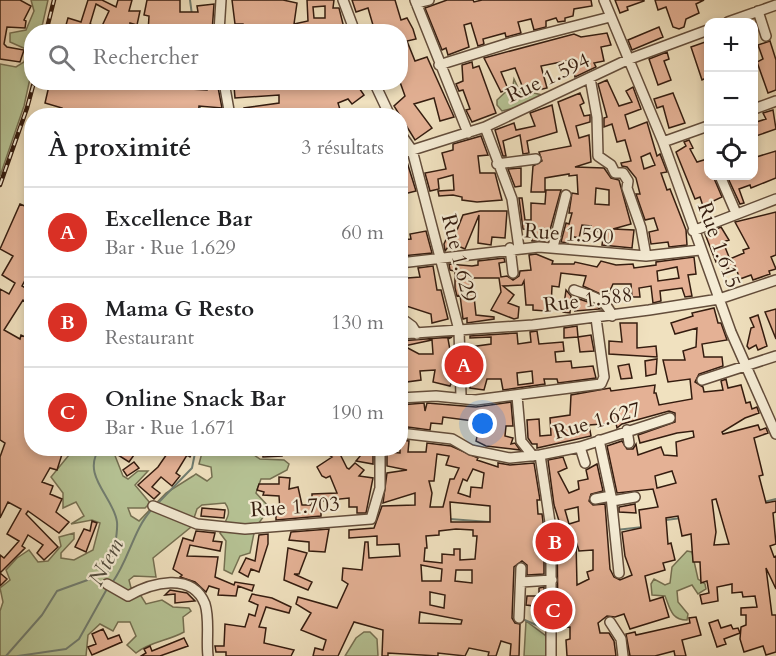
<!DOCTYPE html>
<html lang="fr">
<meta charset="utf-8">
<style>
:root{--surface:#fff;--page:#f6f6f6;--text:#202124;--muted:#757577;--line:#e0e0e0;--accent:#d93025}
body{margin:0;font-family:Cardo,serif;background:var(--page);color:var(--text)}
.controls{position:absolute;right:18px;top:18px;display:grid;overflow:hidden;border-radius:12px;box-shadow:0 3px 9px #0003}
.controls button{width:54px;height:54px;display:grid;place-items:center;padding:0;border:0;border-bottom:2px solid var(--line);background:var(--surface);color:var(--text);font:30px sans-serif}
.you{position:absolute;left:483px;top:424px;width:21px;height:21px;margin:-15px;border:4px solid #fff;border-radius:50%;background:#1a73e8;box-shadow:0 0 0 9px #1a73e833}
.badge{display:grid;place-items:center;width:39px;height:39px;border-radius:50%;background:var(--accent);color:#fff;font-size:20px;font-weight:700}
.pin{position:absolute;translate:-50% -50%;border:3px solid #fff;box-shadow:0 2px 6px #0006}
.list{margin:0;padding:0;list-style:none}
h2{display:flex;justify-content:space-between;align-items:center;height:78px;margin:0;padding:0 24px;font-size:26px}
h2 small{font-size:20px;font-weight:400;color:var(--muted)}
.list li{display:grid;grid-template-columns:39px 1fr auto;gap:18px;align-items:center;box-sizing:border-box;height:90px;padding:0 24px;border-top:2px solid var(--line)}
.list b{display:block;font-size:22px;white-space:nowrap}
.list p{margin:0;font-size:20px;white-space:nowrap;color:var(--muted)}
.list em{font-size:20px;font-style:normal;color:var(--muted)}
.icon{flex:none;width:33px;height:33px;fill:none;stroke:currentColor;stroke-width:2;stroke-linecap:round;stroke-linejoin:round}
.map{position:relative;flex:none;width:776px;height:656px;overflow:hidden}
.search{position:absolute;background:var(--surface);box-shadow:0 3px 9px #0003;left:24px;top:24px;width:384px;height:66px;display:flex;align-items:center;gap:15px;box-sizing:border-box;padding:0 21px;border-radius:24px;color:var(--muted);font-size:22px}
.panel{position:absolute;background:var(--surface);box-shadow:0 3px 9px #0003;left:24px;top:108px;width:384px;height:348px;border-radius:24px}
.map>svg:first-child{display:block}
.green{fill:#b6c395;stroke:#757052;stroke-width:1.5}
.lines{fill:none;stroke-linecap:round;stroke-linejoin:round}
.stream{stroke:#717d70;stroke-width:2}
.building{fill:#e4b195;stroke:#341c0f;stroke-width:1.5;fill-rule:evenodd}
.minor-casing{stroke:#634d3b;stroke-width:12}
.minor{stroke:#f5ecd5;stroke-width:9}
.rail-casing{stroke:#341c0f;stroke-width:4.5}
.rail{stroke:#f5ecd5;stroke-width:2;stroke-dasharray:7;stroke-linecap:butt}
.labels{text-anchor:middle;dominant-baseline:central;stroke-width:4.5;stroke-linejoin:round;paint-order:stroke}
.street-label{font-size:21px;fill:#341c0f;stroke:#f5ecd5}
.water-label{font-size:22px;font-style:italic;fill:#534d3f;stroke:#f5ecd5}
</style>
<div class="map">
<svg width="776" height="656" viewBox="0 0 776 656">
<rect width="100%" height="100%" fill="#f0e1bf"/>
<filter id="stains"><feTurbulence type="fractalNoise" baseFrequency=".00333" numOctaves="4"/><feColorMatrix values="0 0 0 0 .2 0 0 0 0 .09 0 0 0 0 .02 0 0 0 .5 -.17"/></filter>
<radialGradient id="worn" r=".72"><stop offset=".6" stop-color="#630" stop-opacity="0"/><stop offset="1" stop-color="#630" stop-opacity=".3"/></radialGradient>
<path class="green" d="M31,0H48L41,31L32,32L31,74L24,106L0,176V64L16,67L24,62L28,50L10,42V33L26,30L34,11Z
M514,79L522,96L534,93L542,95L533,103L502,111L497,105V100L513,85Z
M83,449H117L114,453L123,476L128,479L138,471H148L135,485L150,503L145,508H128L131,516L139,521L166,493L193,476L196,474L207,481L212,477L211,467L199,464L203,449H245L260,459L284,460L289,464L287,470L270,479H261L256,493L270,508L255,528L250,553L240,556L232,574L224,570L226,541L220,533C223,522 234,515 225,503L202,505L197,509L191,527L153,558L156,577L134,576L129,580L131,588L146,585L141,596L146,604L162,600L173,607L189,608L191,611L183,617L184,632C168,641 149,642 136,653L127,645L136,636L130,622H118L113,631L100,624L88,635L86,656H0V611L3,602L0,588L10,580L6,570L17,558L29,550L38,562L48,561L61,546L59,537L74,533V539L61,553V558L74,560L93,550L100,523L92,520L71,524L84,516L76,502L63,508V493L51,477L69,455L79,454Z
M687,551L692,552L698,579L705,584L706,589L698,594L692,585L677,591L678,602L688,614L687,620C671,620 670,608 665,596L652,595L651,584L654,579L665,585L670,583L672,567Z
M526,621L546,636L547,656H524Z
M364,632H370L377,639L378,656H345L356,638Z"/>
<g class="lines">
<path class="stream" d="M190,0L192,15
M200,82V92
M200,116V103
M764,502L776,499
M158,503L192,468L196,448
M450,519L489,522
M666,520L681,518
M616,530L643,527
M112,583C129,560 133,530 152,509
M520,618L548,630
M6,656L42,615L57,591L107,573L110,568C113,557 118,533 117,522C114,497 80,475 100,448
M18,656L66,649L79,639L108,587"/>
</g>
<path class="building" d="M0,0H20L31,6L24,20L26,21L25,28L7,27L4,44L7,47L24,50L20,62L0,59Z
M88,0H102L116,7L118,0H132L129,11H140L137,25L130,23L129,32H64L68,18L81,22ZM96,4L109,11L101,28L90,24Z
M147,0H180V12H198L197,6L214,4L212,32H148L149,16L144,15Z
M232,0H283L297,3L294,24L308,21L307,0H334L333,8H339L345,32H244L243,24H235ZM325,6V18H314L313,7Z
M352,0H395L401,20L407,18L413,29L416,39L407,41L415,61L427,57L454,117L440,121L434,98L414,104L432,128L415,140L394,106L405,96L400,82V32H375L368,8L356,12Z
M447,0H473L474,2L482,0H591L592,6L574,9L573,16L565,18V21L558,22L556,18L546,21V27L534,30L531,19L518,22L521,33L506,37L505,33L483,39L484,44L478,46L471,23L464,25L469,47L448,55L446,48L442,50L425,8Z
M615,0H644V1L627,7L628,10L620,13Z
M655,0H704L696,4L699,13L686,19L684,27L679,29L673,27L666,7L658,10Z
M659,27L663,37L632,50L628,40Z
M607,33L611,45L601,47L604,61L594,63L596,67L575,77L571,60L541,66L547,88L538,90L536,84L523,88L515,68L501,72L508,89L501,92L484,58L574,34L581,37Z
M708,41V77L702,80L691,47Z
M770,41L776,60V90L768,93L757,62L763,59L758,45Z
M667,52L669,59L664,61L671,80L658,85L649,59Z
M472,62L473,68L479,66L496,113L472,122L466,110L470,109L463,90L459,91L456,84L463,81L462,65Z
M607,80L619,106L632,102L626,91L633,87L641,109L625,115L629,129L647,122L657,156L660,154L667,172L661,173L667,190L670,189L686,230L687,245L669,247L668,242L651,244L649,232L658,230L654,218L645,220L636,194H640L636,178L627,167L622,166L621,163L631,161L625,140L617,142L612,124L604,127V118L607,117L598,84ZM650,153L655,165L644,169L641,157Z
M67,82H189L190,89L207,90V82H217L222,108L199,106L198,116H102L103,112L88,109L87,113L74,111L72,116H60L62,108L45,103L48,90L49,84Z
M247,82H355L364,95L352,104L348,99L338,103L342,116H269L268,112L245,116L244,108L279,103V95L235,98L234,86Z
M580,93L584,103L580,105L584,116L590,115V122L576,126L579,138L589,135L591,162L575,167L604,168L611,178L619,180L631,224L613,229L634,230L632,248L602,245L604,232L591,231V226L582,225L579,238L570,236L568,243L561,242L566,223L569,224L572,213H569L572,193L578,194L577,175L569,176V174L545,178V192H531L533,166L542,161L539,152L571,146L558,102ZM596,188L609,190V205L595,204Z
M673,93L685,123L669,128L663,106L657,108L654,99Z
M552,105L557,132L527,141L529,153L523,154L520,135L503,141L506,156H503L495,130L514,123L516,130L535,126L530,113Z
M773,110L776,129L753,137V123L766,119L763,113Z
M481,136L488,155L478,156L480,173H495L502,200L477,202L462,200V197L453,195L439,196L438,191L454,190L453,175L438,179L439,189L430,191L425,173L446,169L442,153L453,150V144Z
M689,140L693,148L690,149L697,162L707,159L708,176H713L722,197L703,206L700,197L695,199L676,152L686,146L684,142Z
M776,151V178L751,188L750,185L739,189L744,203L740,204L727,176H753V158Z
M407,162L416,191L400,195V165Z
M521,168V186L515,187L508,169Z
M546,190H561L550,230H545V241H532V230L523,229L519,198H522L525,220H531V203L545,204Z
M20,204L32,209V267L22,286L32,292V306L23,300L4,330L20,339L21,335L32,340V448H64L57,470L50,468L42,482L53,486L50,494L62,499L56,512L69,522L59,533L28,511L26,514L58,547L44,560L37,553L43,545L28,535L22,546L25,548L0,573L7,579L0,586V555L4,558L19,541L7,534L21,509L8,502L0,518V457L5,443L0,440V289L9,294L15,283L2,275L13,256L0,249Z
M480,211H507L505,238L492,237L491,245L478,243L479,215L465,249L451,243L445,251L444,244L449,233L455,235L463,215Z
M776,212V255L771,257L776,269L769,271L770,274L753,280L751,275L740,279L735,266L727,269L725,261L744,253L743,250L749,248L735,222Z
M721,227L729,240L723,242L729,257L716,262L705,234Z
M426,231L432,253L402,256L400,240L411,239L410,234Z
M536,254L553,261L552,264H574L575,262L597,267L601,261L616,265L633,264L634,268L656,265V262L694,257L696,274L688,275L692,296L685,297L682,288L660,291L661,301L653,303L651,286L639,288L640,297H632L631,284H613L607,297L583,286L586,276L561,273L559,287L552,286L551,309L546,308V311L533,310V305H526L524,281L522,285L503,286L514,295L508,303L519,307L518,318L514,319L491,310L501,292L499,278H472L476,315L494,317V319L467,323V318L463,319L460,295L457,296L455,288V271L450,270L449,264L472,266L478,265V261L504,258L505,262L499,263L501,277L507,276L513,280L519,276L520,271L531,270L529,255ZM677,267L679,278L658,281L657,271Z
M433,266L437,290H441L448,319L432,323L431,314L400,304V276L407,278L420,277L418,268Z
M566,290L571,296L570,313L563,312Z
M579,299L594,304L600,309L575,311Z
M714,308L718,323H721L727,340L702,344L704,357H722L723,366L699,374L695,382L703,387L704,392L723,390L721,381L726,379L728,388L741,385L746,403L750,402L752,409L757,407L759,413L745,418L722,432L723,434L758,425L760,430L766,428L768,433L754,438L763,475L759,476L766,503L776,501V512L773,513L776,544L770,546L774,557L776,556V589L766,568L772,615H776V652L766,655L763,646L744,652L740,639L741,627L746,625V615H741V608L757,607L755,596L743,597L742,592L732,593V584L717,587L718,601L702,604L700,595L709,593L707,581L701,583L700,562H693L691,534L682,536L678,516L666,518L668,544L671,543L675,560L663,563L665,570L645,576L650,601L663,597L669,617L630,629L624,614L615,617L607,616L598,623L600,633H609L614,641L616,656H567L566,640L570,639V627L558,628L557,525L560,524L554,505L548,460L563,457L567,468L558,472L569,493L579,489L578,481L588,479L586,470L597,464L603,491L591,494L589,501L593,505L605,504L610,569L614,577L620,580L632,575L625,556L622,532L641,528L639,510L658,507L653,489L617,493L607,446L622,441L627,449H633L636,444L638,455L661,447L664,455L677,456L676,442L694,437L693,431L677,433L640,443L638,435L675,422V413L669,411L622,424L617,428L616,423L589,425L591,436L537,448V444H532L528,438L527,420L539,419L540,436L551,435L550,418L570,415L571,395L610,388L611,391L655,385L654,393H656L659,405L692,399L690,379L668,382L663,360H685L683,351L696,347L697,328L675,334L671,323L693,316L692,313ZM672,471L676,483L657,488L655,476ZM716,499L729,544L714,545L716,532L712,500ZM578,507L579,521L569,524L565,510ZM576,541L579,551L593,550V570L587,572L589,579L577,585Z
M776,309V339L765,312Z
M758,315L767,346L758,350L756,345L749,349L747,346L751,328L754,327L750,318Z
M620,323H637V348L656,346L657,357L609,354V341L622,342Z
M577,326L578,337L564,338V328Z
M537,331L539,344L563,342L564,351L555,352L556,362L571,361L572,368L593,366L596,378L558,383L557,379H544L545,384L503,390L501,379H487L484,390L470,388L471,381H474L473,367L467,368L466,350H470V347L491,344V337L470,338V336L517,333L518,344L531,342L530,332ZM532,371L533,383L518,385L517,373Z
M591,335L594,351L580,352L578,337Z
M452,337L448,339L450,350L453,349L454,376L450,386L433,382L435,370L420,371L421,380L407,382L406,385L400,383V341ZM432,340L433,354H419L404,346Z
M657,359L656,374L646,376L645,361Z
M629,364L632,378L621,379L618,366Z
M511,402L513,426H506L505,436L513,438L511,444L515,443L520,450L486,446L476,441L480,423L474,421L443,417L442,424L431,423L430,430L400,426V405L424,403L425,411L427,403L476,407Z
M400,440L409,441L408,452H426L427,443L451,446L478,458L477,460L498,467V463L510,465L534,463L540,500H537L538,514H542L544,530V574L527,575V565L522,561L514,567L512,618L515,623L520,624L519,656H510L511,644L501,641L496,656H488L489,652L469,648L465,656L438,653V656L388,653V656H382L383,630L354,622L338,656H313L315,648L323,650L326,640L301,630L311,613L296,604L298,597L337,608L348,584L342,580L343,568L362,570L365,542H368L369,558L400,556L399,544L377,545V536L349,538V530L374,528L382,506L415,505V493L383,503L387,473L407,470L387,466V448L388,452L400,453ZM437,454L449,456L446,465L459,468L454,479H450L443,507H430L432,493L429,481H434ZM473,469L484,473L482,488L471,487L470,497L458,493L463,479L467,481ZM450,502L490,506V522H451ZM456,529L473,530V536H477L475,559L460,560V549H454V555L442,554V563L424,561L425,548H427L426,536L439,535V531ZM421,565L442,569L441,581H422ZM456,570H472V583L455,581ZM430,592L445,595L444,608L430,605ZM420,612L462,620L461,624L419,623Z
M123,448H139L129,462L118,455Z
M171,448H195L190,457L187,455L176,473L180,476L172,486L161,477L152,487L160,493L154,499L138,485L158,467Z
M262,448H281L282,456L263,457Z
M326,448L373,450V464L356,461L361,455L340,454L347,468L349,469L355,463L364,470L359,476L373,478L366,513H357V507H349V498L321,501V516L276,520V511H280L279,496L263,495L264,492L257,490L259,484H279V477L290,478L289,489L298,487L302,505H312V494L337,493L330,476L326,478L322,476L317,467L332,457L326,453Z
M134,462L139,468L127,476L123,470Z
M635,504L636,513L619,512V507Z
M202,508L225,510L224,518L201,516Z
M92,521L97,523L86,552L75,547L84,529L90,531Z
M329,529L325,552L309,551V542L289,540L291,532Z
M196,531L215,533L213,541L222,542L220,551L190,545L187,556L218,557L215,577L234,585L235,582L254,585L252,591L238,586L236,596L218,595L219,589L209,586L206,592L195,582L180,577L182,575L173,569L183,538L193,541Z
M268,534V544L259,572L251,569L248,577L239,572L246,558L255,561L259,535Z
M288,548L307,553L299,574H294L312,582L308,590L284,580Z
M544,587V627L537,624L538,620H534V606L526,605L527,596H539V588Z
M170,590L187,593L195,601L175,603V594L165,595Z
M252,594L272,598L291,607L289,613L266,607L259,627L266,628L264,643L294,650L291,656H226V652H216L215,646H224L225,624L245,627L249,614L255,616L258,605L249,601Z
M696,617L701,635L682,640L686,656H675L674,651L655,656H630L626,634L635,632L636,635L690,623L689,618Z
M718,620L721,628L731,625L733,629L738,628L740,633L724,639L726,644L717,647L709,623Z
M103,629L108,639L119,635L122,642L92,655L88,647L96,644L92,634Z
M184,638L188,646L160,656H141L146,653L144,649L150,646L152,651Z"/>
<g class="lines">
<defs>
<path id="minor" d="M343,0L355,32
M415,0L468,133
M604,0L663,142L731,332L776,434
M416,3L429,0
M758,11L766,36
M728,22L776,5
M219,32L221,0
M439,65L509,43L610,17
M590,78L597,117L598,156L611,165L615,173H623L628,181L627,188L641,228L646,256
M224,82L230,116
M374,82L390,116
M754,109L776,101
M485,127L512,199L519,248
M400,133L412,150L459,330L461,396
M663,142L708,126
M400,154L485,127L627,60L708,30
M497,164L536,159
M720,176L736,213
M693,231L776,199
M553,247L566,195
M510,248L513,273
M400,263L539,247L646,256L700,250
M574,290C590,296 606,298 612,316
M401,318L412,326L417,334
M400,334L533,325L649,310L719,299L776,280
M702,380L776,356
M517,396L521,441L533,456
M400,398L436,396L476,400L601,384L604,377L596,318
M627,430L629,443
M400,433L452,439L471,450L510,458L540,455L580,447L670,418
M599,440L611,496
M580,447L585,463
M540,455L551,529V656
M595,499L611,496L619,573
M612,501L635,497
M153,506L197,524L245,529L371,519L380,488V448
M521,582L552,580
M107,584L128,596C151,583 192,571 205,604C210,620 206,640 208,656
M519,618L521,568
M610,622L621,639L623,656"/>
</defs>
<use href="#minor" class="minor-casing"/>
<use href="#minor" class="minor"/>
<defs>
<path id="rail" d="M46,32L54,0
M0,185L27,108L34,82"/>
</defs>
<use href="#rail" class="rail-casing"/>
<use href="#rail" class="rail"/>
</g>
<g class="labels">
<g class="street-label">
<text transform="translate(548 78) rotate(-25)">Rue 1.594</text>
<text transform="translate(569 234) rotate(4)">Rue 1.590</text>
<text transform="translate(719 245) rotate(70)">Rue 1.615</text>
<text transform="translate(459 258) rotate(76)">Rue 1.629</text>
<text transform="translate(588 300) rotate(-7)">Rue 1.588</text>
<text transform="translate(597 421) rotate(-16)">Rue 1.627</text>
<text transform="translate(295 507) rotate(-4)">Rue 1.703</text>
</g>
<g class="water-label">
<text transform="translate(106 562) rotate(-62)">Ntem</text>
</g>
</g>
<rect width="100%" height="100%" filter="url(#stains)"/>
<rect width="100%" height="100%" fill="url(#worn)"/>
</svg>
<div class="controls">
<button>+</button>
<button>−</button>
<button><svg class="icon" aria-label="locate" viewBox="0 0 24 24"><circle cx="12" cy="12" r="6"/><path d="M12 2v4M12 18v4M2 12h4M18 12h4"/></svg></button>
</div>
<div class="you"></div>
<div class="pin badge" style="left:464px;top:365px">A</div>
<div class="pin badge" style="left:555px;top:542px">B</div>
<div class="pin badge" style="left:553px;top:610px">C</div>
<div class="search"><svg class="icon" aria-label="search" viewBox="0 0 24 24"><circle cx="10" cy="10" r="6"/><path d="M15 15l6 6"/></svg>Rechercher</div>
<section class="panel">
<h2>À proximité<small>3 résultats</small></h2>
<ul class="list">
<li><span class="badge">A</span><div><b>Excellence Bar</b><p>Bar · Rue 1.629</p></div><em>60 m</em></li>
<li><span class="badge">B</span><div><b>Mama G Resto</b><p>Restaurant</p></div><em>130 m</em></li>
<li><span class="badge">C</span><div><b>Online Snack Bar</b><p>Bar · Rue 1.671</p></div><em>190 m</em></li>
</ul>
</section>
</div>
